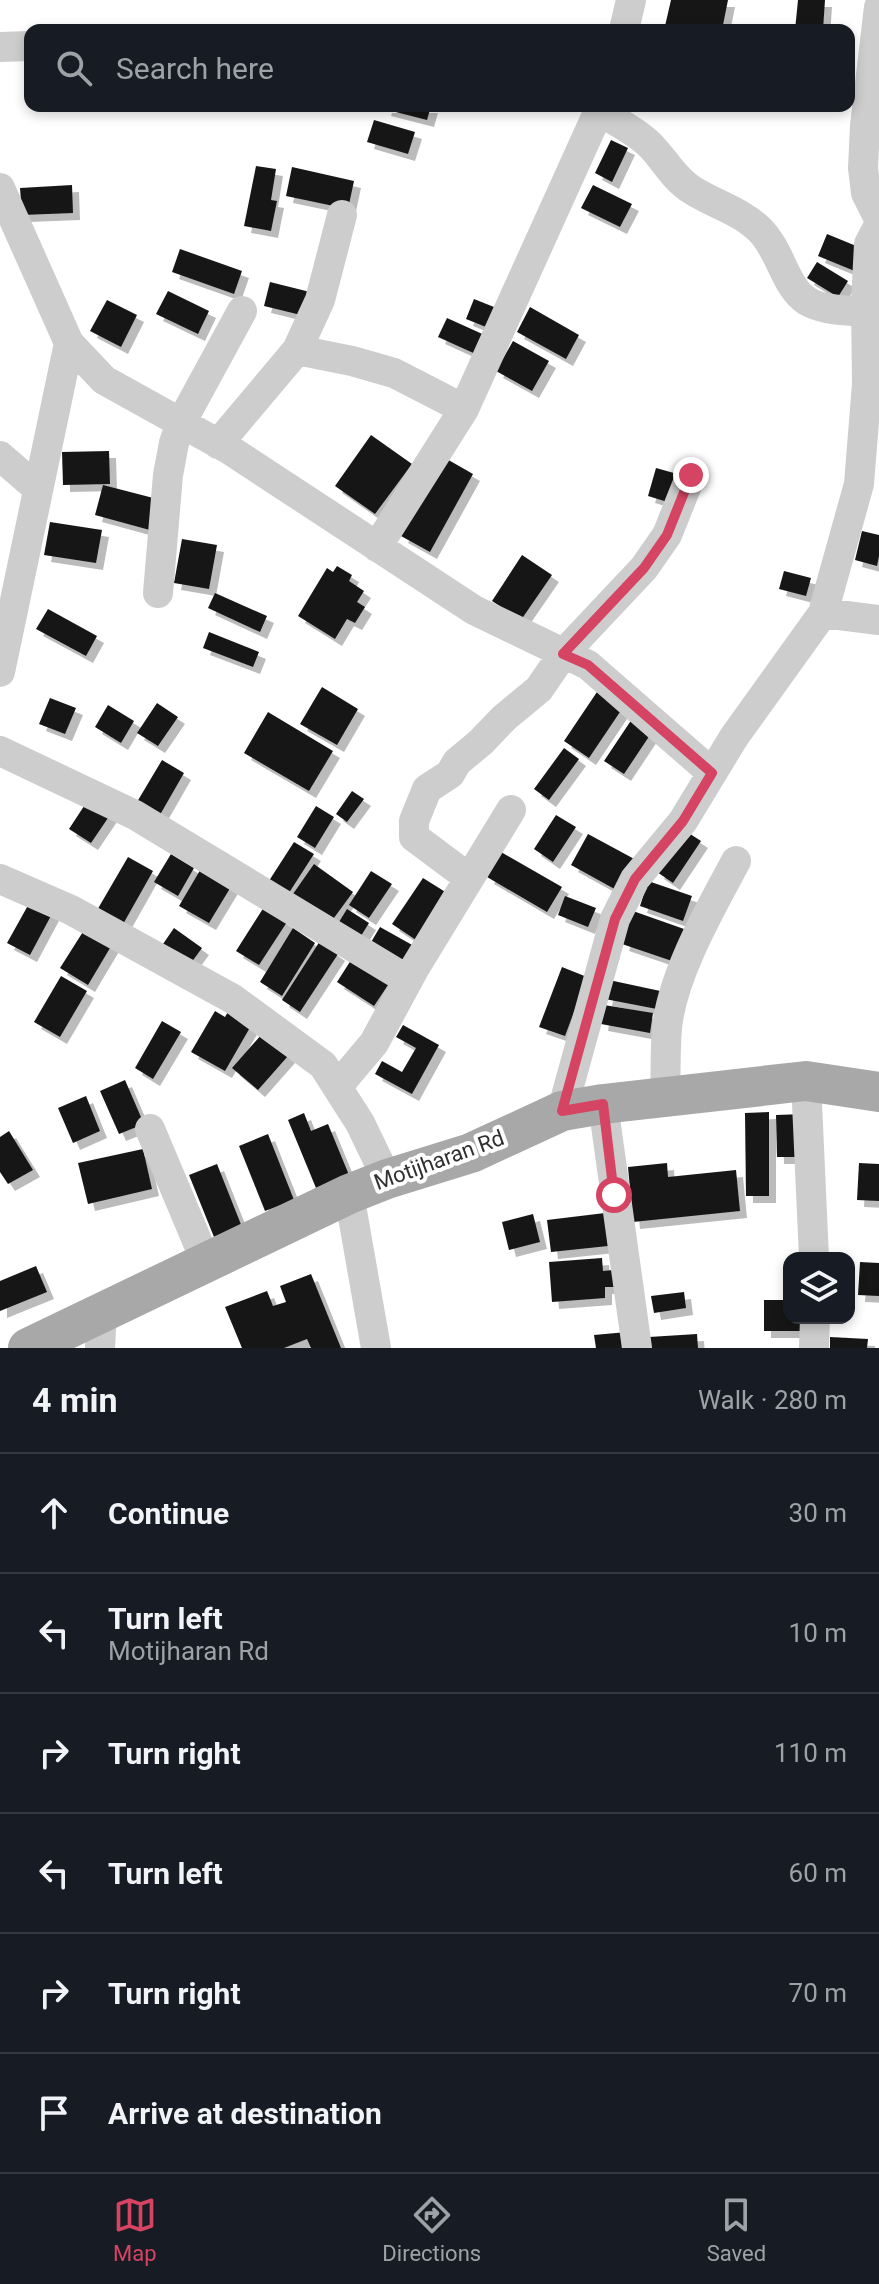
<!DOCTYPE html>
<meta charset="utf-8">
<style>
:root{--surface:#171b24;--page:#242831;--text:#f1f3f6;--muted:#9ea1a6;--line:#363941;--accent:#d64463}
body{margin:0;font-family:Roboto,sans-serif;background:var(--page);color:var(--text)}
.controls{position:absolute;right:24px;bottom:24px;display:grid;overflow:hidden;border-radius:16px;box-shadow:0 4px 12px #0003}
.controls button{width:72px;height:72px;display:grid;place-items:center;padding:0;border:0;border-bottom:2px solid var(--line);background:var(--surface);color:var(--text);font:40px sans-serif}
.stop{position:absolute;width:24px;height:24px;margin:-18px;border:6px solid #d64463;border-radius:50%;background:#fff}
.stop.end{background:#d64463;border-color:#fff;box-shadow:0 2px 8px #0008}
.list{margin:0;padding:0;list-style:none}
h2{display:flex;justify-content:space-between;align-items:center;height:104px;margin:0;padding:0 32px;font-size:34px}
h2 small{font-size:26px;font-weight:400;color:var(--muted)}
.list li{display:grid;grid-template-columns:52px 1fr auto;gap:24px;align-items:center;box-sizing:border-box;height:120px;padding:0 32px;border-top:2px solid var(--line)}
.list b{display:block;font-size:30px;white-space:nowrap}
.list p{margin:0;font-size:26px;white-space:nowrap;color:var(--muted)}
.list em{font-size:26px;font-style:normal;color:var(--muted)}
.icon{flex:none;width:44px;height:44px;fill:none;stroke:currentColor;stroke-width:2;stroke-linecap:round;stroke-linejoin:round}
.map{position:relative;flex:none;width:879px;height:1348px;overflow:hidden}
.search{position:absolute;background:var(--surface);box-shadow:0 4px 12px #0003;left:24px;right:24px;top:24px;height:88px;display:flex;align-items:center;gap:20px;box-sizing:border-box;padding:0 28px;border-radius:16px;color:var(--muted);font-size:30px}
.sheet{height:824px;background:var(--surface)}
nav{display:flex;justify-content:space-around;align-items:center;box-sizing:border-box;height:112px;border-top:2px solid var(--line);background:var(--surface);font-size:22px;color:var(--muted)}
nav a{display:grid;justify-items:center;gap:4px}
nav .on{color:var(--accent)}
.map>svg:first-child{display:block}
.building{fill:#171717;filter:url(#shadow)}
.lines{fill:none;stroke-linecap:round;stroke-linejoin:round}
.minor{stroke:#cdcdcd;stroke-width:30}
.major{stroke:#a8a8a8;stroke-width:40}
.route{stroke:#d64463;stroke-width:10}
.labels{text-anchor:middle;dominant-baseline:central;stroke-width:8;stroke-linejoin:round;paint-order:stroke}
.street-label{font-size:22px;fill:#303030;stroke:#fff}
</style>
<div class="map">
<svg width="879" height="1348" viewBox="0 0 879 1348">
<defs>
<filter id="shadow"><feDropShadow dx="7" dy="7" stdDeviation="0" flood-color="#0004"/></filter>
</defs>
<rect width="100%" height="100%" fill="#fff"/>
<path class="building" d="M671,0H728L722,30H683L665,26Z
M798,0H825L823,30H795Z
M385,106H431L427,120L384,109Z
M374,120L415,132L408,154L367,142Z
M611,140L628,148L612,182L595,173Z
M256,166L276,169L271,200L277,201L271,231L244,226Z
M292,167L354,181L348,209L286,196Z
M72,185L73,213L22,215L20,188Z
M593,185L632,204L620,227L581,208Z
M827,234L866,250L857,272L818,256Z
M180,249L242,271L234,294L172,272Z
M817,262L848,281L838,297L807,278Z
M270,282L310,292L305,316L264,306Z
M168,291L209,311L198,334L156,314Z
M474,299L499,309L491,329L466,319Z
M107,300L137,315L121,347L90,331Z
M530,307L579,335L566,359L517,332Z
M447,318L489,337L480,356L438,337Z
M513,341L549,361L532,391L496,371Z
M371,435L412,464L375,514L335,486Z
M109,451L110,484L63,485L62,452Z
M445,458L473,474L430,552L401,536Z
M656,468L681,475L674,504L648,496Z
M103,485L165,501L157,532L95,515Z
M50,522L102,530L96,563L44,555Z
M862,531L879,535V556L877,566L855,560Z
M182,539L217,545L209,589L174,583Z
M522,555L552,575L521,620L492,601Z
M337,566L352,575L349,581L364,591L357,602L365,607L355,623L347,619L335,639L298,616L327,568L333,572Z
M784,571L811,578L806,596L779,589Z
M215,593L267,616L260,632L208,608Z
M48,609L97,636L86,656L36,629Z
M209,632L259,652L253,667L203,648Z
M322,687L358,709L337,745L300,724Z
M599,689L624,706L589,758L564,741Z
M50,698L76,708L65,734L39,724Z
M157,703L178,717L158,746L137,733Z
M108,705L134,721L121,743L95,727Z
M268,712L333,751L309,791L244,753Z
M634,716L654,729L624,774L604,761Z
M564,748L579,759L549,800L534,789Z
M162,760L184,773L157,820L134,807Z
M352,791L364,799L347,822L336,814Z
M88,800L110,815L91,843L69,829Z
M316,806L334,817L315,848L297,837Z
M556,815L576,827L553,862L534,849Z
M684,830L701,841L673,883L657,872Z
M588,834L638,861L620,892L571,865Z
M294,842L314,854L285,899L265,887Z
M501,852L562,887L547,912L487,877Z
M171,854L194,868L178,896L154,882Z
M128,857L153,871L122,926L96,912Z
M314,864L353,892L331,922L293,894Z
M202,867L232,885L209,923L179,906Z
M371,871L392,884L369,918L349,905Z
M423,878L447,893L416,940L392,924Z
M648,881L692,896L683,921L640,906Z
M565,896L596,908L588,927L558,915Z
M31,900L53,912L30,955L7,943Z
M264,907L287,922L259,965L236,951Z
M347,909L369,923L356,944L334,930Z
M633,911L684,929L672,961L622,944Z
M86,927L113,943L88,985L60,968Z
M380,927L414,946L402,968L367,949Z
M174,928L202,948L191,963L163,944Z
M293,928L315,943L282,996L260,982Z
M320,941L338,954L300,1012L282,1000Z
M353,957L390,982L374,1006L337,982Z
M562,967L587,977L565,1036L539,1027Z
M61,976L87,991L60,1037L34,1022Z
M609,980L665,992L662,1010L605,999Z
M604,1005L653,1013L650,1033L601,1024Z
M229,1010L252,1024L225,1071L191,1052L215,1011L225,1017Z
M162,1021L181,1032L153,1079L135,1068Z
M403,1025L439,1045L412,1094L375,1074L382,1061L402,1072L416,1048L396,1037Z
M262,1034L288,1056L258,1090L232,1068Z
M125,1080L144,1124L119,1134L100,1091Z
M86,1096L100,1131L73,1143L58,1108Z
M769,1112V1196H746L745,1113Z
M304,1113L311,1131L328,1124L349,1175L316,1188L288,1120Z
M804,1114L805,1157H777L776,1115Z
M9,1131L33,1170L8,1184L0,1172V1137Z
M268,1134L294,1200L265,1211L239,1146Z
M143,1149L152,1189L88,1204L78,1163Z
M667,1163L668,1177L736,1170L740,1211L633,1222L628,1167Z
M859,1163L879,1164V1201L857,1200Z
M217,1164L242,1227L214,1237L189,1175Z
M605,1213L608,1246L551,1252L547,1220Z
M533,1214L540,1242L509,1250L502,1222Z
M602,1258L603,1271L613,1270L614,1287H605V1298L552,1302L549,1262Z
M860,1262L879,1263V1296L858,1295Z
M36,1266L47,1292L0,1311V1281Z
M311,1274L341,1348H311L307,1339L284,1348H242L225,1307L267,1291L273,1306L286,1302L280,1286Z
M684,1292L686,1308L654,1313L651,1296Z
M764,1300H789V1318H805V1331H764Z
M627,1332L629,1348H596L594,1335Z
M697,1334L698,1348H650L649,1337Z
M830,1337L868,1339L867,1348H830Z"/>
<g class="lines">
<path class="minor" d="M879,7L865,126L863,168L866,193L879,219
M624,30L631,0
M0,47L30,46
M599,111C615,121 636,131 650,145C664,159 674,179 692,190C714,204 741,211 760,230C781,251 785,287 807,301C827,313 856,309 879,314
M0,188L69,343L0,672
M69,343L104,380L230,450L474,610L588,665L712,773
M297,350L320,300L342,215
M218,444L297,350L352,361L394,373L464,409
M0,456L37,488
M377,547L464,409L601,106
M158,593L168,475L174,443L181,423L242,311
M823,613L879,620
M0,751L135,815L408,980
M469,878L414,837V821L427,789L450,774L457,762L481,742L504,718L539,689L563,654L644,568L667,535L691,475
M0,879L71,910L233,999L323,1065L360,1123L387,1179
M806,1081L814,1258
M337,1087L374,1043L414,969L511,810
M665,1097C666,1074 665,1051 667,1028C672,975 711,908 736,861
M603,1104L637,1348
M562,1111L615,919L635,879L683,821L734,737L823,613L859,484L867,384L866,303L869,244L879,225
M150,1129L206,1262
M349,1194L376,1348
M100,1348L102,1312
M814,1348L815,1318"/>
<path class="major" d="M28,1348L349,1194L387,1179L471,1153L562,1111L603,1104L806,1081L879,1092"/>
</g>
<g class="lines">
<path class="route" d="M614,1195L603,1104L562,1111L615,919L635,879L683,821L712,773L588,665L563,654L644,568L667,535L691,475"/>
</g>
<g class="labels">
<g class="street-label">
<text transform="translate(439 1160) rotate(-20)">Motijharan Rd</text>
</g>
</g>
</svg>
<div class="controls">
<button><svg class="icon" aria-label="layers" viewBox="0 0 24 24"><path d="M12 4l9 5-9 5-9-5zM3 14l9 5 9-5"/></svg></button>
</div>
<div class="stop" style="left:614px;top:1195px"></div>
<div class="stop end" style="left:691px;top:475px"></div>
<div class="search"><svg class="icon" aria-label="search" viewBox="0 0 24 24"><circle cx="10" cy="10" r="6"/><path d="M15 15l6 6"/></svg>Search here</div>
</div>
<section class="sheet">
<h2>4 min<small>Walk · 280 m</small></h2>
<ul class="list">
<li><svg class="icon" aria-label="ahead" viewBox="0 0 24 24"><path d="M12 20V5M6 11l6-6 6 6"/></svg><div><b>Continue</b></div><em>30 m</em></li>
<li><svg class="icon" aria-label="left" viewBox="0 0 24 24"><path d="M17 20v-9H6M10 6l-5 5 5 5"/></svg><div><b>Turn left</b><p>Motijharan Rd</p></div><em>10 m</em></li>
<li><svg class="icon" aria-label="right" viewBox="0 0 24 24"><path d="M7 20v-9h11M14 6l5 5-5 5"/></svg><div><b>Turn right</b></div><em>110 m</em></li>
<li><svg class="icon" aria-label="left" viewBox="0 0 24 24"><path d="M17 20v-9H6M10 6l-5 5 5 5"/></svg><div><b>Turn left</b></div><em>60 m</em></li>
<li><svg class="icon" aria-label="right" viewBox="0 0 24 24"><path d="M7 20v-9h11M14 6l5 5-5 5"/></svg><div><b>Turn right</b></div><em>70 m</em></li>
<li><svg class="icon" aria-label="arrive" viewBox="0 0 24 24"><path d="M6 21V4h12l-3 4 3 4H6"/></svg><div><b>Arrive at destination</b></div></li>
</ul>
</section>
<nav>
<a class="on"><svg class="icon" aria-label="map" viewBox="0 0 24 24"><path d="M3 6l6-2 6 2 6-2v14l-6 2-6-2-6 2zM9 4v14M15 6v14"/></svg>Map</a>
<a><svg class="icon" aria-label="directions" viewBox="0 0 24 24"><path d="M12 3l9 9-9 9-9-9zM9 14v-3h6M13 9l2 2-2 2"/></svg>Directions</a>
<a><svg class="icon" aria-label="saved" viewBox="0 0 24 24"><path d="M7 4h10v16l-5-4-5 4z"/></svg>Saved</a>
</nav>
